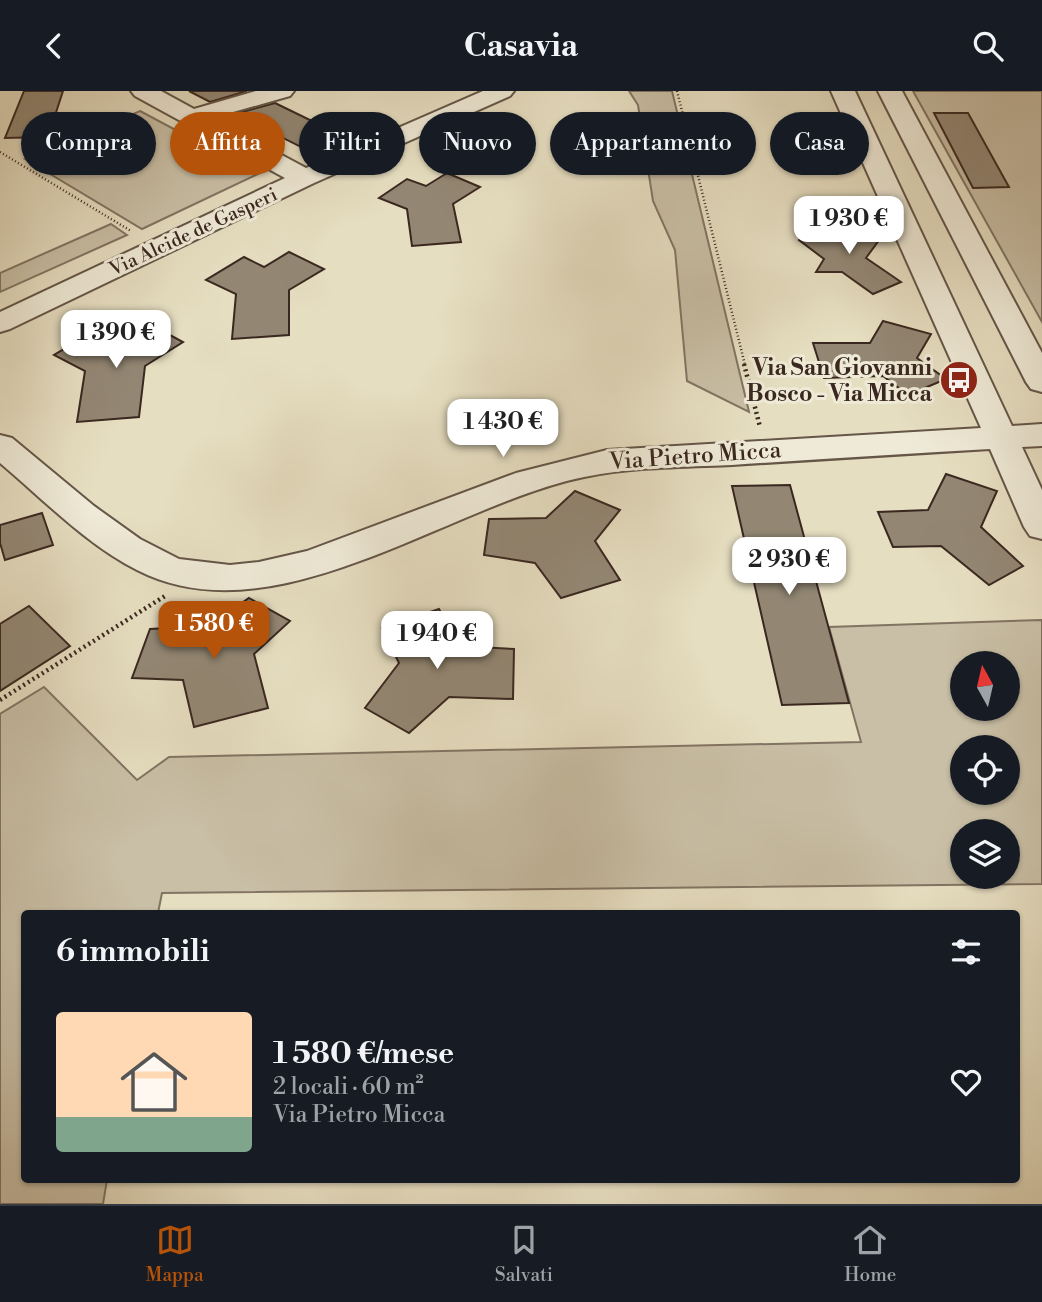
<!DOCTYPE html>
<html lang="it">
<meta charset="utf-8">
<style>
:root{--surface:#171b24;--page:#242831;--text:#f1f3f6;--muted:#9ea1a6;--line:#363941;--accent:#b45309}
body{margin:0;font-family:"Libre Bodoni",serif;background:var(--page);color:var(--text);height:100vh;display:flex;flex-direction:column;font-size:26px;white-space:nowrap}
*{box-sizing:border-box;margin:0}
p{font-size:23px;color:var(--muted)}
.icon{flex:none;width:38px;height:38px;fill:none;stroke:currentColor;stroke-width:2;stroke-linecap:round;stroke-linejoin:round}
.map{position:relative;flex:1;overflow:hidden}
.details{position:absolute;left:21px;top:819px;width:999px;height:273px;display:flex;flex-direction:column;background:var(--surface);border-radius:7px;box-shadow:0 2px 5px #0004}
.details>*{flex:none}
.top-card{position:absolute;left:21px;top:21px;width:1001px;height:63px;display:flex;gap:14px}
.needle{width:46px;rotate:352deg}
.controls{position:absolute;left:950px;top:560px;display:grid;gap:14px}
.controls a{display:grid;place-items:center;width:70px;height:70px;border-radius:50%;background:var(--surface);box-shadow:0 2px 5px #0004;font-size:35px}
.price{position:absolute;translate:-50% -60px;padding:0 16px;border-radius:14px;background:#fff;color:#222;font-size:23px;line-height:46px;filter:drop-shadow(0 2px 4px #0008)}
.price::after{content:'';position:absolute;left:50%;top:42px;width:21px;height:16px;margin-left:-10px;background:inherit;clip-path:polygon(0 0,100% 0,50% 100%)}
.price.selected{background:var(--accent);color:#fff}
ul{padding:0;list-style:none}
li{display:flex;align-items:center;gap:21px;height:175px;padding:0 35px}
li+li{border-top:2px solid var(--line)}
li span{display:grid;place-items:center;flex:none;width:196px;height:140px;border-radius:7px;color:#555}
li>.icon{margin-inline-start:auto}
span .icon{width:84px;height:84px;fill:#fffc;stroke-width:1}
li b{font-size:30px}
h2{display:flex;justify-content:space-between;align-items:center;height:84px;padding:0 35px;font-size:30px}
.tag{padding:0 24px;border-radius:32px;background:var(--surface);box-shadow:0 2px 5px #0004;font-size:24px;line-height:63px}
.tag.selected{background:var(--accent);color:#fff}
header{display:flex;justify-content:space-between;align-items:center;height:91px;padding:0 35px;background:var(--surface);font-size:32px;font-weight:700}
.tab-bar{display:flex;justify-content:space-around;align-items:center;height:98px;border-top:2px solid var(--line);background:var(--surface);font-size:19px;color:var(--muted)}
.tab-bar a{display:grid;justify-items:center;gap:4px}
.tab-bar .selected{color:var(--accent)}
.map>svg:first-child{display:block}
</style>
<header><svg class="icon" aria-label="back" viewBox="0 0 24 24"><path d="M15 5l-7 7 7 7"/></svg>Casavia<svg class="icon" aria-label="search" viewBox="0 0 24 24"><circle cx="10" cy="10" r="6"/><path d="M15 15l6 6"/></svg></header>
<div class="map">
<svg width="1042" height="1113" viewBox="0 0 1042 1113">
<rect width="100%" height="100%" fill="#e6dec1"/>
<filter id="stains"><feTurbulence type="fractalNoise" baseFrequency=".00286" numOctaves="4"/><feColorMatrix values="0 0 0 0 .2 0 0 0 0 .09 0 0 0 0 .02 0 0 0 .5 -.17"/></filter>
<radialGradient id="worn" r=".72"><stop offset=".6" stop-color="#630" stop-opacity="0"/><stop offset="1" stop-color="#630" stop-opacity=".3"/></radialGradient>
<!-- green -->
<g fill="#c9bfa6" stroke="#827463" stroke-width="2" fill-rule="evenodd">
<polygon points="629,0 672,0 749,321 687,290 675,159 653,110 638,14"/>
<polygon points="913,0 1042,0 1042,231"/>
<polygon points="140,20 258,83 142,138 25,68"/>
<polygon points="111,133 127,144 0,201 0,182"/>
<path d="M1042,529v264l-880,9 -4,20h-134v266l83,1 -4,24h-103v-490l44,-27 93,93 32,-23 692,-15 -32,-115zM962,572h46v46h-46zM962,656h46v46h-46zM1008,740v46h-46v-46z"/>
</g>
<!-- building -->
<g fill="#938774" stroke="#3a2820" stroke-width="2">
<polygon points="24,0 63,0 48,46 5,47"/>
<polygon points="189,0 247,0 210,11"/>
<polygon points="275,12 349,48 317,64 235,23"/>
<polygon points="934,22 968,22 1009,96 973,97"/>
<polygon points="447,82 480,96 453,113 461,151 412,155 407,118 379,107 407,88 426,95"/>
<polygon points="812,131 837,148 845,135 882,145 866,167 901,191 873,203 842,181 816,181 824,168 799,149"/>
<polygon points="289,161 324,178 289,199 289,244 232,248 236,203 206,189 244,166 264,176"/>
<polygon points="883,230 931,243 917,267 946,288 908,304 883,285 824,287 813,252 870,252"/>
<polygon points="146,231 183,251 145,275 139,326 77,331 85,280 54,264 98,238 118,248"/>
<polygon points="946,383 997,400 981,436 1023,475 989,494 941,455 893,456 878,421 928,419"/>
<polygon points="790,394 849,612 782,614 732,395"/>
<polygon points="575,400 620,419 595,450 620,489 561,507 535,472 484,464 489,428 546,427"/>
<polygon points="42,422 53,454 5,469 0,452 0,434"/>
<polygon points="249,507 290,530 254,563 268,617 194,636 183,589 132,587 150,538 208,535"/>
<polygon points="29,515 70,555 0,600 0,533"/>
<polygon points="439,518 459,555 514,558 513,608 449,606 409,642 365,617 399,572 382,537"/>
</g>
<g fill="none" stroke-linecap="round" stroke-linejoin="round">
<defs>
<g id="minor">
<polygon points="131,0 161,0 194,18 256,0 294,0 290,5 212,27 306,77 483,0 514,0 510,5 314,92 10,238 0,241 0,221 285,87 135,5"/>
<path d="M831,0h24l157,335 30,-2v22l-20,1 20,43v49l-12,-3 -6,-9 -34,-78c-86,5 -172,10 -258,16 -49,2 -100,2 -148,12 -136,28 -309,164 -447,93 -51,-26 -93,-70 -137,-107v-28l12,3 82,68 46,33 39,20 51,6 29,-3 48,-11 209,-78 91,-23 374,-22z"/>
<polygon points="878,0 902,0 1042,262 1042,301 1031,298 1026,291"/>
</g>
</defs>
<!-- minor casing -->
<use href="#minor" stroke="#655648" stroke-width="4"/>
<!-- path-far1 -->
<g stroke="#3a2820" stroke-width="2.5" stroke-dasharray="1 2.5" stroke-linecap="butt">
<polyline points="677,0 745,274"/>
<polyline points="0,61 131,140"/>
</g>
<!-- path -->
<g stroke="#3a2820" stroke-width="4.5" stroke-dasharray="2 3.5" stroke-linecap="butt">
<polyline points="744,273 760,336"/>
<polyline points="0,609 165,505"/>
</g>
<!-- minor -->
<use href="#minor" fill="#efead7" fill-rule="evenodd"/>
</g>
<!-- icons -->
<defs>
<symbol id="bus-disc" viewBox="-11 -11 22 22"><circle r="9.5" fill="#8f2418" stroke="#efead7"/><path d="M-5-6H5V4H4V6H2V4H-2V6H-4V4H-5ZM-3.5-4V0h7V-4ZM-3.5 1.2v1.5H-2V1.2ZM2 1.2v1.5H3.5V1.2Z" fill="#fff"/></symbol>
</defs>
<g fill-rule="evenodd">
<use href="#bus-disc" x="937" y="267" width="44" height="44"/>
</g>
<g text-anchor="middle" stroke-width="6" stroke-linejoin="round" paint-order="stroke">
<!-- far-street labels -->
<g font-size="19" fill="#3a2820" stroke="#efead7">
<text transform="translate(193 140) rotate(-25)" y="7">Via Alcide de Gasperi</text>
</g>
<!-- poi labels -->
<g font-size="23" font-weight="bold" fill="#3a2820" stroke="#efead7" text-anchor="end">
<text x="932" y="284">Via San Giovanni<tspan x="932" dy="26">Bosco - Via Micca</tspan></text>
</g>
<!-- street labels -->
<g font-size="23" fill="#3a2820" stroke="#efead7">
<text transform="translate(695 364) rotate(-4)" y="8">Via Pietro Micca</text>
</g>
</g>
<rect width="100%" height="100%" filter="url(#stains)"/>
<rect width="100%" height="100%" fill="url(#worn)"/>
</svg>
<div class="controls">
<a><svg class="needle" viewBox="-14 -14 28 28"><path d="M0-13l5 13h-10z" fill="#e53935"/><path d="M0 13l5-13h-10z" fill="#9ea1a6"/></svg></a>
<a><svg class="icon" aria-label="locate" viewBox="0 0 24 24"><circle cx="12" cy="12" r="6"/><path d="M12 2v4M12 18v4M2 12h4M18 12h4"/></svg></a>
<a><svg class="icon" aria-label="layers" viewBox="0 0 24 24"><path d="M12 4l9 5-9 5-9-5zM3 14l9 5 9-5"/></svg></a>
</div>
<b class="price" style="left:849px;top:165px">1 930 €</b>
<b class="price" style="left:116px;top:279px">1 390 €</b>
<b class="price" style="left:503px;top:368px">1 430 €</b>
<b class="price" style="left:789px;top:506px">2 930 €</b>
<b class="price selected" style="left:214px;top:570px">1 580 €</b>
<b class="price" style="left:437px;top:580px">1 940 €</b>
<div class="top-card">
<a class="tag">Compra</a>
<a class="tag selected">Affitta</a>
<a class="tag">Filtri</a>
<a class="tag">Nuovo</a>
<a class="tag">Appartamento</a>
<a class="tag">Casa</a>
</div>
<section class="details">
<h2>6 immobili<svg class="icon" aria-label="filters" viewBox="0 0 24 24"><path d="M4 7h16M4 17h16"/><circle cx="9" cy="7" r="2"/><circle cx="15" cy="17" r="2"/></svg></h2>
<ul>
<li><span style="background:linear-gradient(#ffd9b3 75%,#7fa58c 0)"><svg class="icon" aria-label="home" viewBox="0 0 24 24"><path d="M3 11l9-7 9 7M6 9v11h12V9"/></svg></span><div><b>1 580 €/mese</b><p>2 locali · 60 m²</p><p>Via Pietro Micca</p></div><svg class="icon" aria-label="heart" viewBox="0 0 24 24"><path d="M12 20l-8-8c-3-5 5-10 8-4 3-6 11-1 8 4z"/></svg></li>
</ul>
</section>
</div>
<nav class="tab-bar">
<a class="selected"><svg class="icon" aria-label="map" viewBox="0 0 24 24"><path d="M3 6l6-2 6 2 6-2v14l-6 2-6-2-6 2zM9 4v14M15 6v14"/></svg>Mappa</a>
<a><svg class="icon" aria-label="saved" viewBox="0 0 24 24"><path d="M7 4h10v16l-5-4-5 4z"/></svg>Salvati</a>
<a><svg class="icon" aria-label="home" viewBox="0 0 24 24"><path d="M3 11l9-7 9 7M6 9v11h12V9"/></svg>Home</a>
</nav>
